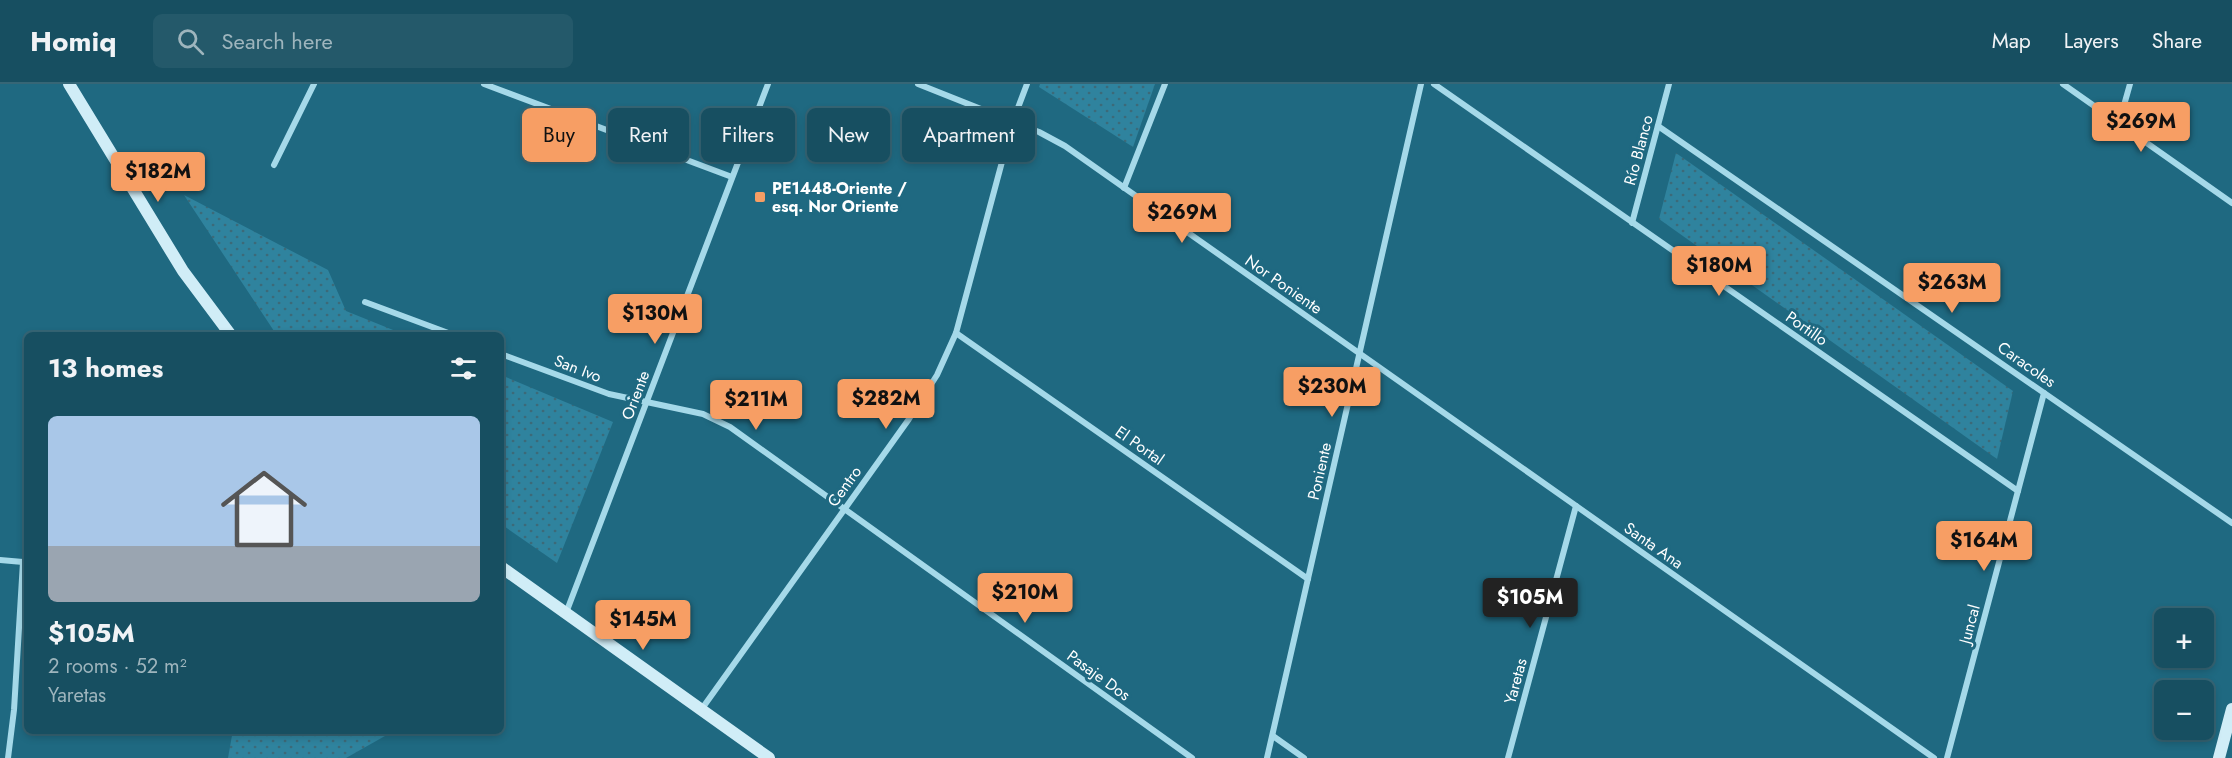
<!DOCTYPE html>
<meta charset="utf-8">
<style>
:root{--surface:#174f61;--page:#24596a;--text:#f1f3f6;--muted:#9eb5bd;--line:#366676;--accent:#f79e64}
body{margin:0;font-family:Jost,sans-serif;background:var(--page);color:var(--text);height:100vh;display:flex;flex-direction:column;font-size:22px;white-space:nowrap}
*{box-sizing:border-box;margin:0}
p{font-size:20px;color:var(--muted)}
.icon{flex:none;width:33px;height:33px;fill:none;stroke:currentColor;stroke-width:2;stroke-linecap:round;stroke-linejoin:round}
.map{position:relative;flex:1;overflow:hidden}
.details{position:absolute;left:24px;top:248px;width:480px;height:402px;display:flex;flex-direction:column;background:var(--surface);border-radius:9px;box-shadow:0 3px 9px #0003,0 0 0 2px var(--line)}
.details>*{flex:none}
.hud{position:absolute;left:522px;top:24px;width:570px;height:54px;display:flex;gap:12px}
.tools{position:absolute;left:2154px;top:524px;display:grid;gap:12px}
.tools a{display:grid;place-items:center;width:60px;height:60px;border-radius:9px;background:var(--surface);box-shadow:0 3px 9px #0003,0 0 0 2px var(--line);font-size:30px}
.price{position:absolute;translate:-50% -51px;padding:0 14px;border-radius:6px;background:var(--accent);color:#111;font-size:20px;line-height:39px;filter:drop-shadow(0 2px 3px #0008)}
.price::after{content:'';position:absolute;left:50%;top:36px;width:18px;height:14px;margin-left:-9px;background:inherit;clip-path:polygon(0 0,100% 0,50% 100%)}
.price.current{background:#222;color:#fff}
ul{padding:0;list-style:none}
li{display:grid;align-content:center;gap:12px;height:318px;padding:0 24px}
li span{display:grid;place-items:center;height:186px;border-radius:9px;color:#555}
li>.icon{margin-inline-start:auto}
span .icon{width:108px;height:108px;fill:#fffc;stroke-width:1}
li b{font-size:26px}
h2{display:flex;justify-content:space-between;align-items:center;height:72px;padding:0 24px;font-size:26px}
.tag{padding:0 21px;border-radius:9px;background:var(--surface);box-shadow:0 3px 9px #0003,0 0 0 2px var(--line);font-size:21px;line-height:54px}
.tag.current{background:var(--accent);color:#111}
header{display:flex;align-items:center;gap:36px;box-sizing:border-box;height:84px;padding:0 30px;background:var(--surface);border-bottom:2px solid var(--line)}
header strong{font-size:28px}
nav{display:flex;gap:33px;margin-inline-start:auto;font-size:21px}
.search{width:420px;height:54px;background:var(--page);display:flex;align-items:center;gap:15px;box-sizing:border-box;padding:0 21px;border-radius:9px;color:var(--muted);font-size:22px}
.map>svg:first-child{display:block}
</style>
<header>
<strong>Homiq</strong>
<div class="search"><svg class="icon" aria-label="search" viewBox="0 0 24 24"><circle cx="10" cy="10" r="6"/><path d="M15 15l6 6"/></svg>Search here</div>
<nav><a>Map</a><a>Layers</a><a>Share</a></nav>
</header>
<div class="map">
<svg width="2232" height="674" viewBox="0 0 2232 674">
<defs>
<pattern id="grass-dots" width="8" height="8" patternUnits="userSpaceOnUse" patternTransform="scale(1.5)"><rect width="8" height="8" fill="#2f839e"/><path d="M2 2h.1M6 6h.1" fill="none" stroke="#3c6a79" stroke-width="1.8" stroke-linecap="round"/></pattern>
</defs>
<rect width="100%" height="100%" fill="#1f6981"/>
<!-- grass -->
<g fill="url(#grass-dots)">
<polygon points="1040,0 1155,0 1133,63 1039,3"/>
<polygon points="1676,69 2013,307 1997,375 1659,135"/>
<polygon points="184,111 328,186 346,227 403,250 276,250"/>
<polygon points="501,291 613,338 557,479 501,440"/>
<polygon points="233,646 392,646 392,648 346,674 228,674"/>
</g>
<g fill="none" stroke-linecap="round" stroke-linejoin="round">
<!-- street -->
<g stroke="#a5d9e9" stroke-width="6">
<polyline points="484,0 732,93"/>
<polyline points="918,0 1039,48 1065,62 1934,674"/>
<polyline points="1434,0 2018,407"/>
<polyline points="2063,0 2232,119"/>
<polyline points="2119,39 2130,0"/>
<polyline points="1658,42 2232,439"/>
<polyline points="274,81 314,0"/>
<polyline points="1124,104 1165,0"/>
<polyline points="1632,139 1669,0"/>
<polyline points="365,218 451,250"/>
<polyline points="956,249 1308,495"/>
<polyline points="501,270 609,310 703,330 730,343 1192,674"/>
<polyline points="0,476 23,478 14,626 8,674"/>
<polyline points="566,529 768,0"/>
<polyline points="701,626 909,335 937,291 956,249 1013,37 1027,0"/>
<polyline points="1273,652 1304,674"/>
<polyline points="1267,674 1421,0"/>
<polyline points="1508,674 1576,422"/>
<polyline points="1947,674 2044,309"/>
</g>
<!-- secondary -->
<g stroke="#d0edf7" stroke-width="12">
<polyline points="69,0 183,187 230,250"/>
<polyline points="501,483 769,674"/>
<polyline points="2219,674 2232,625"/>
</g>
</g>
<!-- markers -->
<rect fill="#f79e64" stroke="#1f6981" stroke-width="2" x="754" y="107" width="12" height="12" rx="3"/>
<g text-anchor="middle" stroke-width="6" stroke-linejoin="round" paint-order="stroke">
<!-- street labels -->
<g font-size="16" fill="#fff" stroke="#1f6981">
<text transform="translate(1638 66) rotate(-75)" y="6">Río Blanco</text>
<text transform="translate(1284 200) rotate(35)" y="6">Nor Poniente</text>
<text transform="translate(1807 244) rotate(35)" y="6">Portillo</text>
<text transform="translate(2027 280) rotate(35)" y="6">Caracoles</text>
<text transform="translate(578 284) rotate(21)" y="6">San Ivo</text>
<text transform="translate(635 311) rotate(-69)" y="6">Oriente</text>
<text transform="translate(1140 361) rotate(35)" y="6">El Portal</text>
<text transform="translate(1319 387) rotate(-77)" y="6">Poniente</text>
<text transform="translate(844 402) rotate(-54)" y="6">Centro</text>
<text transform="translate(1654 461) rotate(35)" y="6">Santa Ana</text>
<text transform="translate(1969 540) rotate(-75)" y="6">Juncal</text>
<text transform="translate(1099 591) rotate(36)" y="6">Pasaje Dos</text>
<text transform="translate(1515 597) rotate(-75)" y="6">Yaretas</text>
</g>
<!-- poi labels -->
<g font-size="16" font-weight="bold" fill="#fff" stroke="#1f6981" text-anchor="start">
<text x="772" y="110">PE1448-Oriente /<tspan x="772" dy="18">esq. Nor Oriente</tspan></text>
</g>
</g>
</svg>
<div class="tools">
<a>+</a>
<a>−</a>
</div>
<b class="price" style="left:2141px;top:69px">$269M</b>
<b class="price" style="left:158px;top:119px">$182M</b>
<b class="price" style="left:1182px;top:160px">$269M</b>
<b class="price" style="left:1719px;top:213px">$180M</b>
<b class="price" style="left:1952px;top:230px">$263M</b>
<b class="price" style="left:655px;top:261px">$130M</b>
<b class="price" style="left:1332px;top:334px">$230M</b>
<b class="price" style="left:886px;top:346px">$282M</b>
<b class="price" style="left:756px;top:347px">$211M</b>
<b class="price" style="left:1984px;top:488px">$164M</b>
<b class="price" style="left:1025px;top:540px">$210M</b>
<b class="price current" style="left:1530px;top:545px">$105M</b>
<b class="price" style="left:643px;top:567px">$145M</b>
<div class="hud">
<a class="tag current">Buy</a>
<a class="tag">Rent</a>
<a class="tag">Filters</a>
<a class="tag">New</a>
<a class="tag">Apartment</a>
</div>
<section class="details">
<h2>13 homes<svg class="icon" aria-label="filters" viewBox="0 0 24 24"><path d="M4 7h16M4 17h16"/><circle cx="9" cy="7" r="2"/><circle cx="15" cy="17" r="2"/></svg></h2>
<ul>
<li><span style="background:linear-gradient(#a9c7e8 70%,#9aa5b1 0)"><svg class="icon" aria-label="home" viewBox="0 0 24 24"><path d="M3 11l9-7 9 7M6 9v11h12V9"/></svg></span><div><b>$105M</b><p>2 rooms · 52 m²</p><p>Yaretas</p></div></li>
</ul>
</section>
</div>
